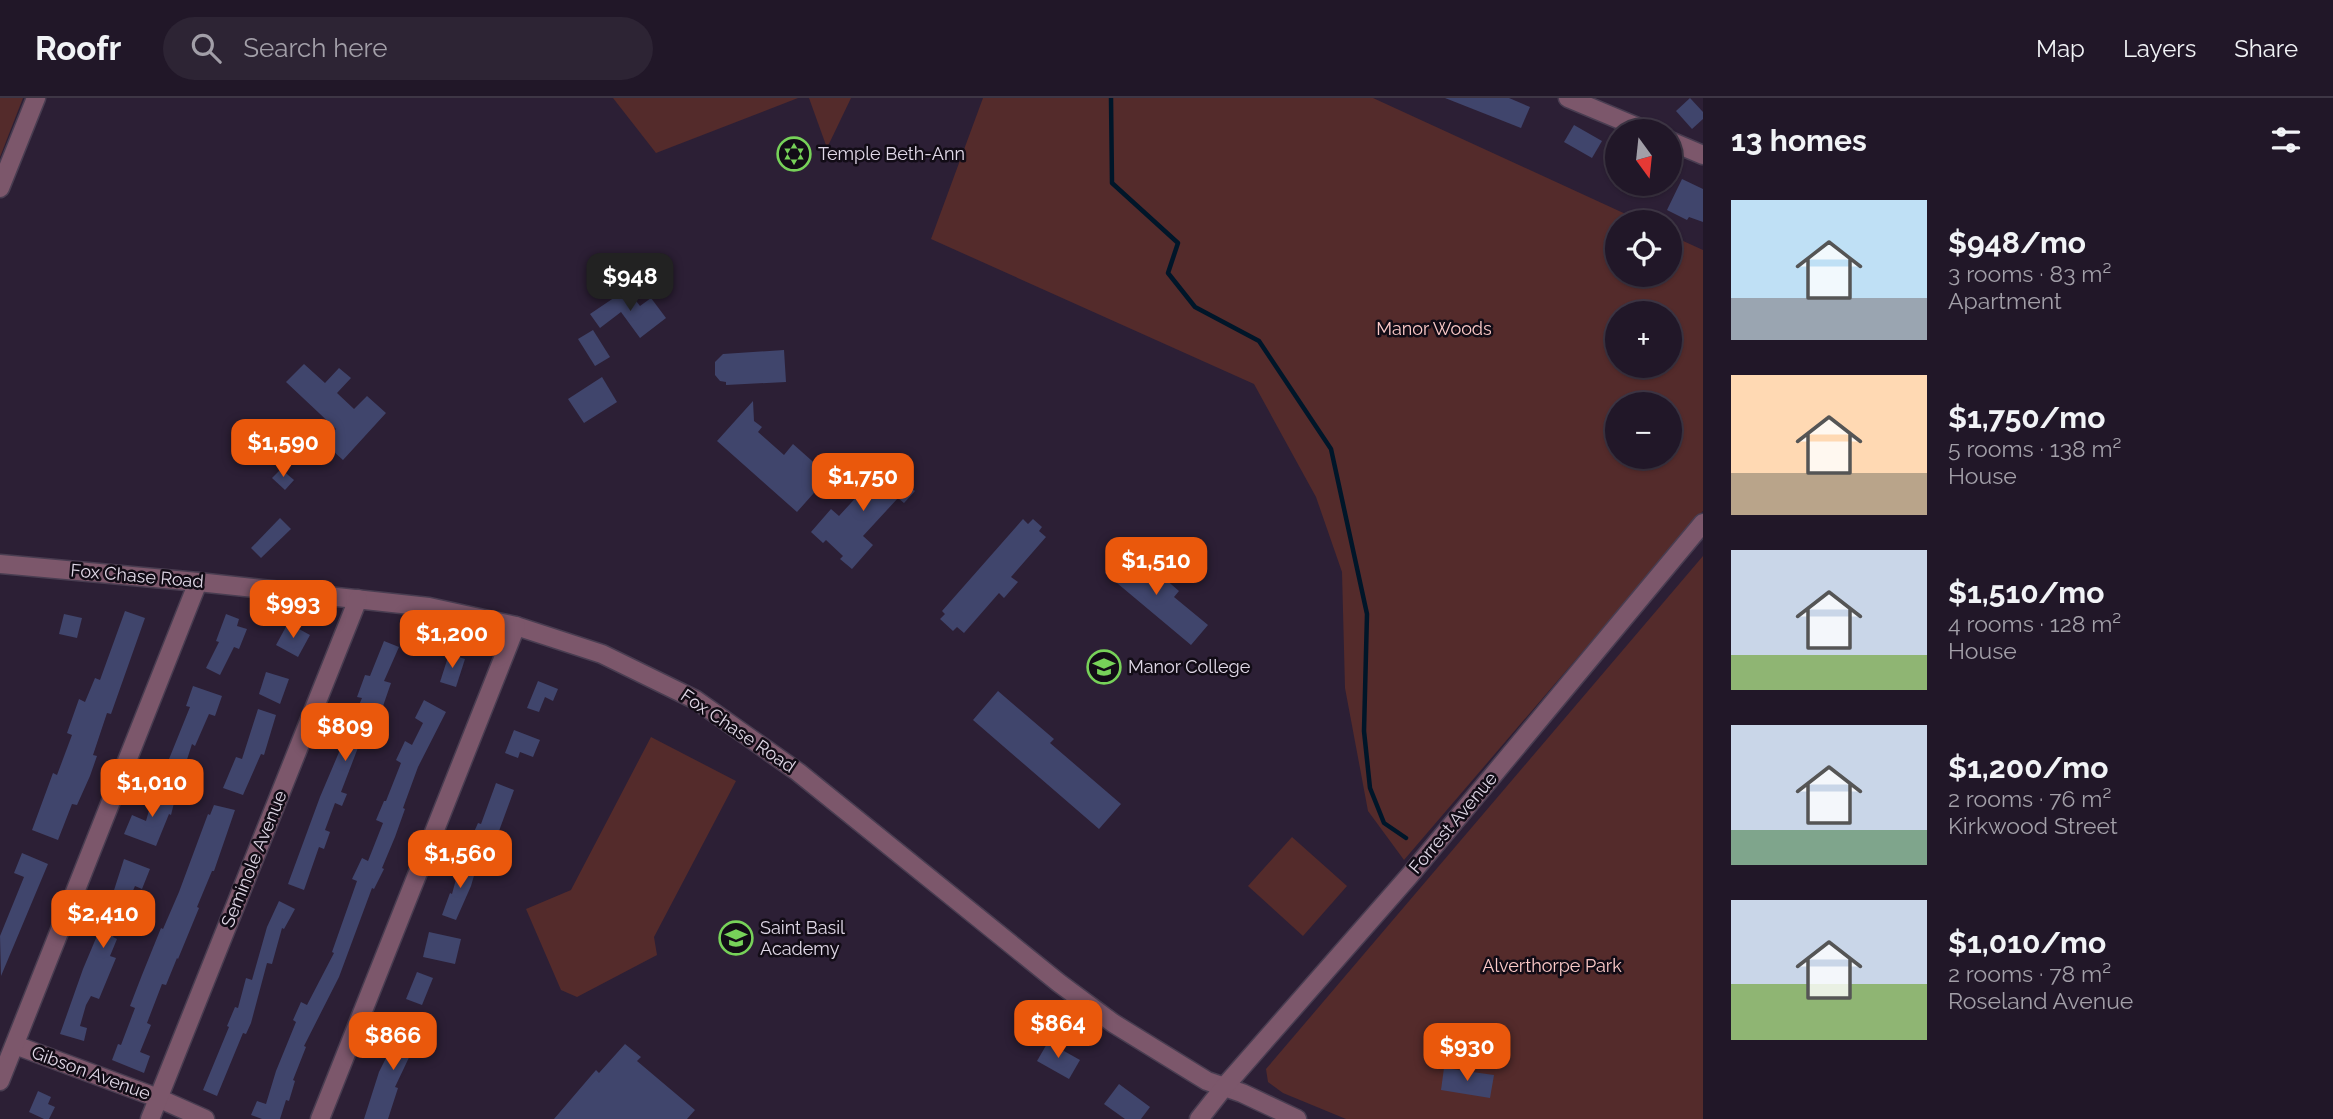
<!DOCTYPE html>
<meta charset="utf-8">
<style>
:root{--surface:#211728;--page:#2d2434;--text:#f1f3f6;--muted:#a29fa8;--line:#3e3645;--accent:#ea580c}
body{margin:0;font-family:Raleway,sans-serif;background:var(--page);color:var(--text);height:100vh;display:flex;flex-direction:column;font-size:26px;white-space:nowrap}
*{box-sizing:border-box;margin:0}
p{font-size:23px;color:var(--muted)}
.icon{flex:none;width:38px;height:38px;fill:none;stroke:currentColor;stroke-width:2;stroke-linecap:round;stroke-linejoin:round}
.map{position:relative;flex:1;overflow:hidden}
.details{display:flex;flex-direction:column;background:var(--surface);width:630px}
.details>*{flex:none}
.needle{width:46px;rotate:165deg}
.fabs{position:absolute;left:1605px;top:21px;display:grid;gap:14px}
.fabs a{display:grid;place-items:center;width:77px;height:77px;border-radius:50%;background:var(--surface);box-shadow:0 2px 5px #0004,0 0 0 2px var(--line);font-size:35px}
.price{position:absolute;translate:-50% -60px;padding:0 16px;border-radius:14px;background:var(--accent);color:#fff;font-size:23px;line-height:46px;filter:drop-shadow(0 2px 4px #0008)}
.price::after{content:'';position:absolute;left:50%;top:42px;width:21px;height:16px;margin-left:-10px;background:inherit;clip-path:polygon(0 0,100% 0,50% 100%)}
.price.selected{background:#222;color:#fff}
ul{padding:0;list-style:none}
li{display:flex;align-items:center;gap:21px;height:175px;padding:0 28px}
li span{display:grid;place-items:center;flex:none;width:196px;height:140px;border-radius:0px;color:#555}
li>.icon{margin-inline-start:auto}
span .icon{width:84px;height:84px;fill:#fffc;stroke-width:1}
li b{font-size:30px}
h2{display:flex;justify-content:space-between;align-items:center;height:84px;padding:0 28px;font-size:30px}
header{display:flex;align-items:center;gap:42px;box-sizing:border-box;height:98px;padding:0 35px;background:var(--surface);border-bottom:2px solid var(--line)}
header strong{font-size:33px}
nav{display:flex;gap:38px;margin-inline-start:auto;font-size:24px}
.search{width:490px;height:63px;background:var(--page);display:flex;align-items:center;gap:18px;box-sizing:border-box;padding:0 24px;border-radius:38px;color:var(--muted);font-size:26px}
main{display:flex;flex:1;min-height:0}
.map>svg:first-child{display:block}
</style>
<header>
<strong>Roofr</strong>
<div class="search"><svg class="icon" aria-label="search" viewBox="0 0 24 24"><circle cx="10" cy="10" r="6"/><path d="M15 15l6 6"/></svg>Search here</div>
<nav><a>Map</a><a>Layers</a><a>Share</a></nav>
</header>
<main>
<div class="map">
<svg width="1703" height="1021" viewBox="0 0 1703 1021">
<rect width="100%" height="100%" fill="#2c1f35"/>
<!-- green -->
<g fill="#542b2b" fill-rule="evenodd">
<polygon points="0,0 23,0 0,59"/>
<polygon points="613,0 798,0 656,55"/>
<polygon points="809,0 851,0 827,50"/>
<path d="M983,0h390l270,124h-26v53h53v-40l33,15v261l-299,349 -36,-49 -23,-123 -3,-116 -26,-75 -62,-113 -323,-145zM1617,215h53v53h-53zM1617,306h53v53h-53z"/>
<polygon points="1703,458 1703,1021 1346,1021 1283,995 1268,984 1266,971"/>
<polygon points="651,639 736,683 654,839 657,857 577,899 561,892 526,811 571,792"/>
<polygon points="1292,739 1347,788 1303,838 1248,788"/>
</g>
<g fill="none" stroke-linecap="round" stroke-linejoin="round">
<!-- stream -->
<polyline stroke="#001629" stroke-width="4.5" points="1111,0 1112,85 1178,145 1168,175 1195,209 1259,243 1331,351 1367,516 1364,633 1370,690 1384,725 1406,740"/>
</g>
<!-- building -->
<g fill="#40456c">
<polygon points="1445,0 1509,0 1530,9 1521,30"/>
<polygon points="1690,0 1703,14 1703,21 1692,31 1676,13"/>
<polygon points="1574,27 1602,43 1592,60 1564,44"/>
<polygon points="1682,81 1703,91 1703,124 1689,119 1687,122 1667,112"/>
<polygon points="627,191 640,208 651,200 666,220 640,240 621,214 600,230 590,216"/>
<polygon points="593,232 610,259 595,268 578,241"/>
<polygon points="784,252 786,284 726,287 726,284 720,283 715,277 715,264 723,256"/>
<polygon points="304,266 325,285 339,270 351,280 337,295 354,311 367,298 386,315 343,362 323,344 336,331 286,284"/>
<polygon points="602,279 617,304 584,325 568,301"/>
<polygon points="753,303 754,323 762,329 758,334 784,357 793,346 829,378 797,414 717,343"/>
<polygon points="878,360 891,372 896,366 906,375 901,381 915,393 904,405 898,400 863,438 873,447 852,471 840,461 843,458 826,442 823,445 811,434 831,411 839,418 872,382 864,375"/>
<polygon points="281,371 294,382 285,392 272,380"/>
<polygon points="280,420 291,431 261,460 251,450"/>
<polygon points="1023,421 1028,426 1033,421 1042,429 1039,433 1046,439 1011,479 1018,484 1004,500 999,495 964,535 957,529 953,533 940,521 945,516 942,513"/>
<polygon points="1123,453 1146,473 1150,468 1179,493 1174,499 1208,527 1191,547 1105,475"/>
<polygon points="125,513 145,520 111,616 107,615 93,657 97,658 90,678 77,707 72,706 58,742 32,732 53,675 57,677 72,637 67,635 79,601 85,604 95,580 100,582"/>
<polygon points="64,516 82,520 77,540 59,536"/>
<polygon points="226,516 239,521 237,528 247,531 239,551 234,549 220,577 206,570 219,544 216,543"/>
<polygon points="288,525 310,537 298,559 276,547"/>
<polygon points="384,543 399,549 384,583 391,585 383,608 370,636 364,634 341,694 347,696 342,708 335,705 325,732 330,734 324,751 319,749 304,792 288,786 320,699 362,600 357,599 365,577 370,578"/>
<polygon points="449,556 465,561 456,589 440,584"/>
<polygon points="266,574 289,581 280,606 259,596"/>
<polygon points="538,583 558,591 553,603 545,599 539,614 527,610"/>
<polygon points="193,588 222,598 215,618 209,616 195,648 192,646 182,677 165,671 190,609 186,608"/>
<polygon points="998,593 1054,641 1050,645 1121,706 1099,731 973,622"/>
<polygon points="424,602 446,614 418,669 403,710 405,711 395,739 382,770 384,771 374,791 372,790 339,879 304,948 306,949 293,982 295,983 289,1003 286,1002 280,1021 262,1021 251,1017 257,1003 266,1006 276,973 296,924 293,922 301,904 307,907 334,855 332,854 357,783 352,781 362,760 368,763 383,725 376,722 384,703 386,703 401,665 396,662 405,643 412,647 423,625 415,620"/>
<polygon points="258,611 276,617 264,657 261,656 243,697 223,690 236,659 242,661"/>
<polygon points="514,632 540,642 533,659 520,654 518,660 505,655"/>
<polygon points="496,685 514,692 499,733 502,734 497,748 486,743 484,749 470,743 478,725 481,726"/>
<polygon points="155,691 176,697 171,717 169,716 156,748 124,736 132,717 146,723"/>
<polygon points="214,707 235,712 214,773 212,773 197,809 199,810 178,861 177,860 166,887 162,886 147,925 151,927 140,954 150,958 144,975 112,962 118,946 121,947 135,910 130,908 142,877 161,830 163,831 179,794 208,716 210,717"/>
<polygon points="22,755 48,766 1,878 0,838 24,779 14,775"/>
<polygon points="124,761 150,771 142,791 135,788 113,839 117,841 110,858 116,860 99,901 91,898 86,907 80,928 87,930 84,943 60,936 83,871 107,814"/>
<polygon points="461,763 477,767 471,788 456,822 442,817 450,795 452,796"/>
<polygon points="279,803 295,811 284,831 282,830 272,866 267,865 251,925 246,936 243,935 217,998 203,992 229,929 227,928 235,909 238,910 246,880 252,882 267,829"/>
<polygon points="429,834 461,841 455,866 423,859"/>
<polygon points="417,874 433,880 422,907 406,901"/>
<polygon points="402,922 419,925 417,933 424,935 420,952 413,951 395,989 398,990 388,1021 364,1021 379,974 389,954 395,957"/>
<polygon points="1048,944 1080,962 1069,981 1037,963"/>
<polygon points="625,946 641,959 637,963 695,1012 687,1021 554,1021 596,972 599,975"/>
<polygon points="1444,970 1494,977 1490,1000 1441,992"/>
<polygon points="1119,986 1150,1009 1141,1021 1125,1021 1104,1006"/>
<polygon points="38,993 51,999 48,1006 55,1009 49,1021 44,1021 29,1014"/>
</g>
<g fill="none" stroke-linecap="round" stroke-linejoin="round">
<defs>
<g id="minor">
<polyline points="1568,0 1647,33"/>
<polyline points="1670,43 1703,57"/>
<polyline points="0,90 36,0"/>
<polyline points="0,466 198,484 429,509 516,528 602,556 696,602 798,674 1059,885 1113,925 1207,983 1242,995 1297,1021"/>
<polyline points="15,947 158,1000 205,1021"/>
<polyline points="0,983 198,484"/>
<polyline points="150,1021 358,501"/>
<polyline points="320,1021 516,528"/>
<polyline points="1199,1021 1225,988 1410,777 1703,425"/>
</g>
</defs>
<!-- minor casing -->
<use href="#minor" stroke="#493d51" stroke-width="21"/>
<!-- minor -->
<use href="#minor" stroke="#7c576b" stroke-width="18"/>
</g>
<!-- icons -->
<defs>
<symbol id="synagogue-ring" viewBox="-11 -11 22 22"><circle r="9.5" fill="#120c16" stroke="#77d259" stroke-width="1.5"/><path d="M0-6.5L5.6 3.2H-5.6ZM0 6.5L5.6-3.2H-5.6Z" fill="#77d259"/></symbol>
<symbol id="school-ring" viewBox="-11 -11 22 22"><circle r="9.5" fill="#120c16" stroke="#77d259" stroke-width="1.5"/><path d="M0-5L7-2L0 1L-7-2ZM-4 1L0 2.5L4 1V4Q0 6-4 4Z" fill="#77d259"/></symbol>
</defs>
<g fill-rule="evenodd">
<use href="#synagogue-ring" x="775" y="37" width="38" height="38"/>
<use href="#school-ring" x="1085" y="550" width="38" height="38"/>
<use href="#school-ring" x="717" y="821" width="38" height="38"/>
</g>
<g text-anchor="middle" stroke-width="5" stroke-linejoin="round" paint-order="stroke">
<!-- poi labels -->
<g font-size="18" fill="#e0d8e7" stroke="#120c16" text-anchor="start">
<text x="818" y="62">Temple Beth-Ann</text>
<text x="1128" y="575">Manor College</text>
<text x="760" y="836">Saint Basil<tspan x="760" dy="21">Academy</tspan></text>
</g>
<!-- park labels -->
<g font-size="18" fill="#fccac8" stroke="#120c16">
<text x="1434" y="237">Manor Woods</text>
<text x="1552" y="874">Alverthorpe Park</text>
</g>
<!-- street labels -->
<g font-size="18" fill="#e0d8e7" stroke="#120c16">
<text transform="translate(137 478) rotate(5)" y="6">Fox Chase Road</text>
<text transform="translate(738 633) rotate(34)" y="6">Fox Chase Road</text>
<text transform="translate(1453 725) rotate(-50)" y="6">Forrest Avenue</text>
<text transform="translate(254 761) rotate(-68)" y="6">Seminole Avenue</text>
<text transform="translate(91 975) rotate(20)" y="6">Gibson Avenue</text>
</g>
</g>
</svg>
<div class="fabs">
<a><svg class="needle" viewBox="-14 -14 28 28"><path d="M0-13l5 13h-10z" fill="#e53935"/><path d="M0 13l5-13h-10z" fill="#a29fa8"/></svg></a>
<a><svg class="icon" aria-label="locate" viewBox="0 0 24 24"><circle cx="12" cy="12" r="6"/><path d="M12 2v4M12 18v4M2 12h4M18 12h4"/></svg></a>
<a>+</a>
<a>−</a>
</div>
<b class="price selected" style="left:630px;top:215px">$948</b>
<b class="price" style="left:283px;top:381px">$1,590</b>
<b class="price" style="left:863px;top:415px">$1,750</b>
<b class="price" style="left:1156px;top:499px">$1,510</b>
<b class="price" style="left:293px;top:542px">$993</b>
<b class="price" style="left:452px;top:572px">$1,200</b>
<b class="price" style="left:345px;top:665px">$809</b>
<b class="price" style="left:152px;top:721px">$1,010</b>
<b class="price" style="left:460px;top:792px">$1,560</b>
<b class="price" style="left:103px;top:852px">$2,410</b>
<b class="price" style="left:1058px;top:962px">$864</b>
<b class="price" style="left:393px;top:974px">$866</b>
<b class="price" style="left:1467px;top:985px">$930</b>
</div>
<section class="details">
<h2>13 homes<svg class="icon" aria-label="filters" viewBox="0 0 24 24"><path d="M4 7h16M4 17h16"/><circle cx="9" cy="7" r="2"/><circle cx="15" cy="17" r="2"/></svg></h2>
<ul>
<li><span style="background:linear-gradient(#bfe0f5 70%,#9aa5b1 0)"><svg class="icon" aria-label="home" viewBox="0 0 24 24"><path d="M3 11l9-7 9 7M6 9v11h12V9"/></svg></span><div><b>$948/mo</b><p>3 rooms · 83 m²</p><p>Apartment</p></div></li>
<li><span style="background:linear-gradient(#ffd9b3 70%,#b9a48a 0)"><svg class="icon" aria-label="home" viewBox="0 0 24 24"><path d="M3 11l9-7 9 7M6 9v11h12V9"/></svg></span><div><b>$1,750/mo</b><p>5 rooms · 138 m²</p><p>House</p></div></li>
<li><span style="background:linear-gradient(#c9d6e8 75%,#8fb573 0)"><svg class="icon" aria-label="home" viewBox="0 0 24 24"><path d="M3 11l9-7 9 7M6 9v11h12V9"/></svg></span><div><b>$1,510/mo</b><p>4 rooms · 128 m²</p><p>House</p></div></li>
<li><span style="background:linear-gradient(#c9d6e8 75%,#7fa58c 0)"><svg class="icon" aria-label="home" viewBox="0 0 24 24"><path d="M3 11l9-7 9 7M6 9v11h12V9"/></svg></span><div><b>$1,200/mo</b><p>2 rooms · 76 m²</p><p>Kirkwood Street</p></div></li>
<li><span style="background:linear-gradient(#c9d6e8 60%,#8fb573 0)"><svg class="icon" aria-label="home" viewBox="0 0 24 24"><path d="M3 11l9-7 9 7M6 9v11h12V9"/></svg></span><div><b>$1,010/mo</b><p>2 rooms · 78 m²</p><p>Roseland Avenue</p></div></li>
</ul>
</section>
</main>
